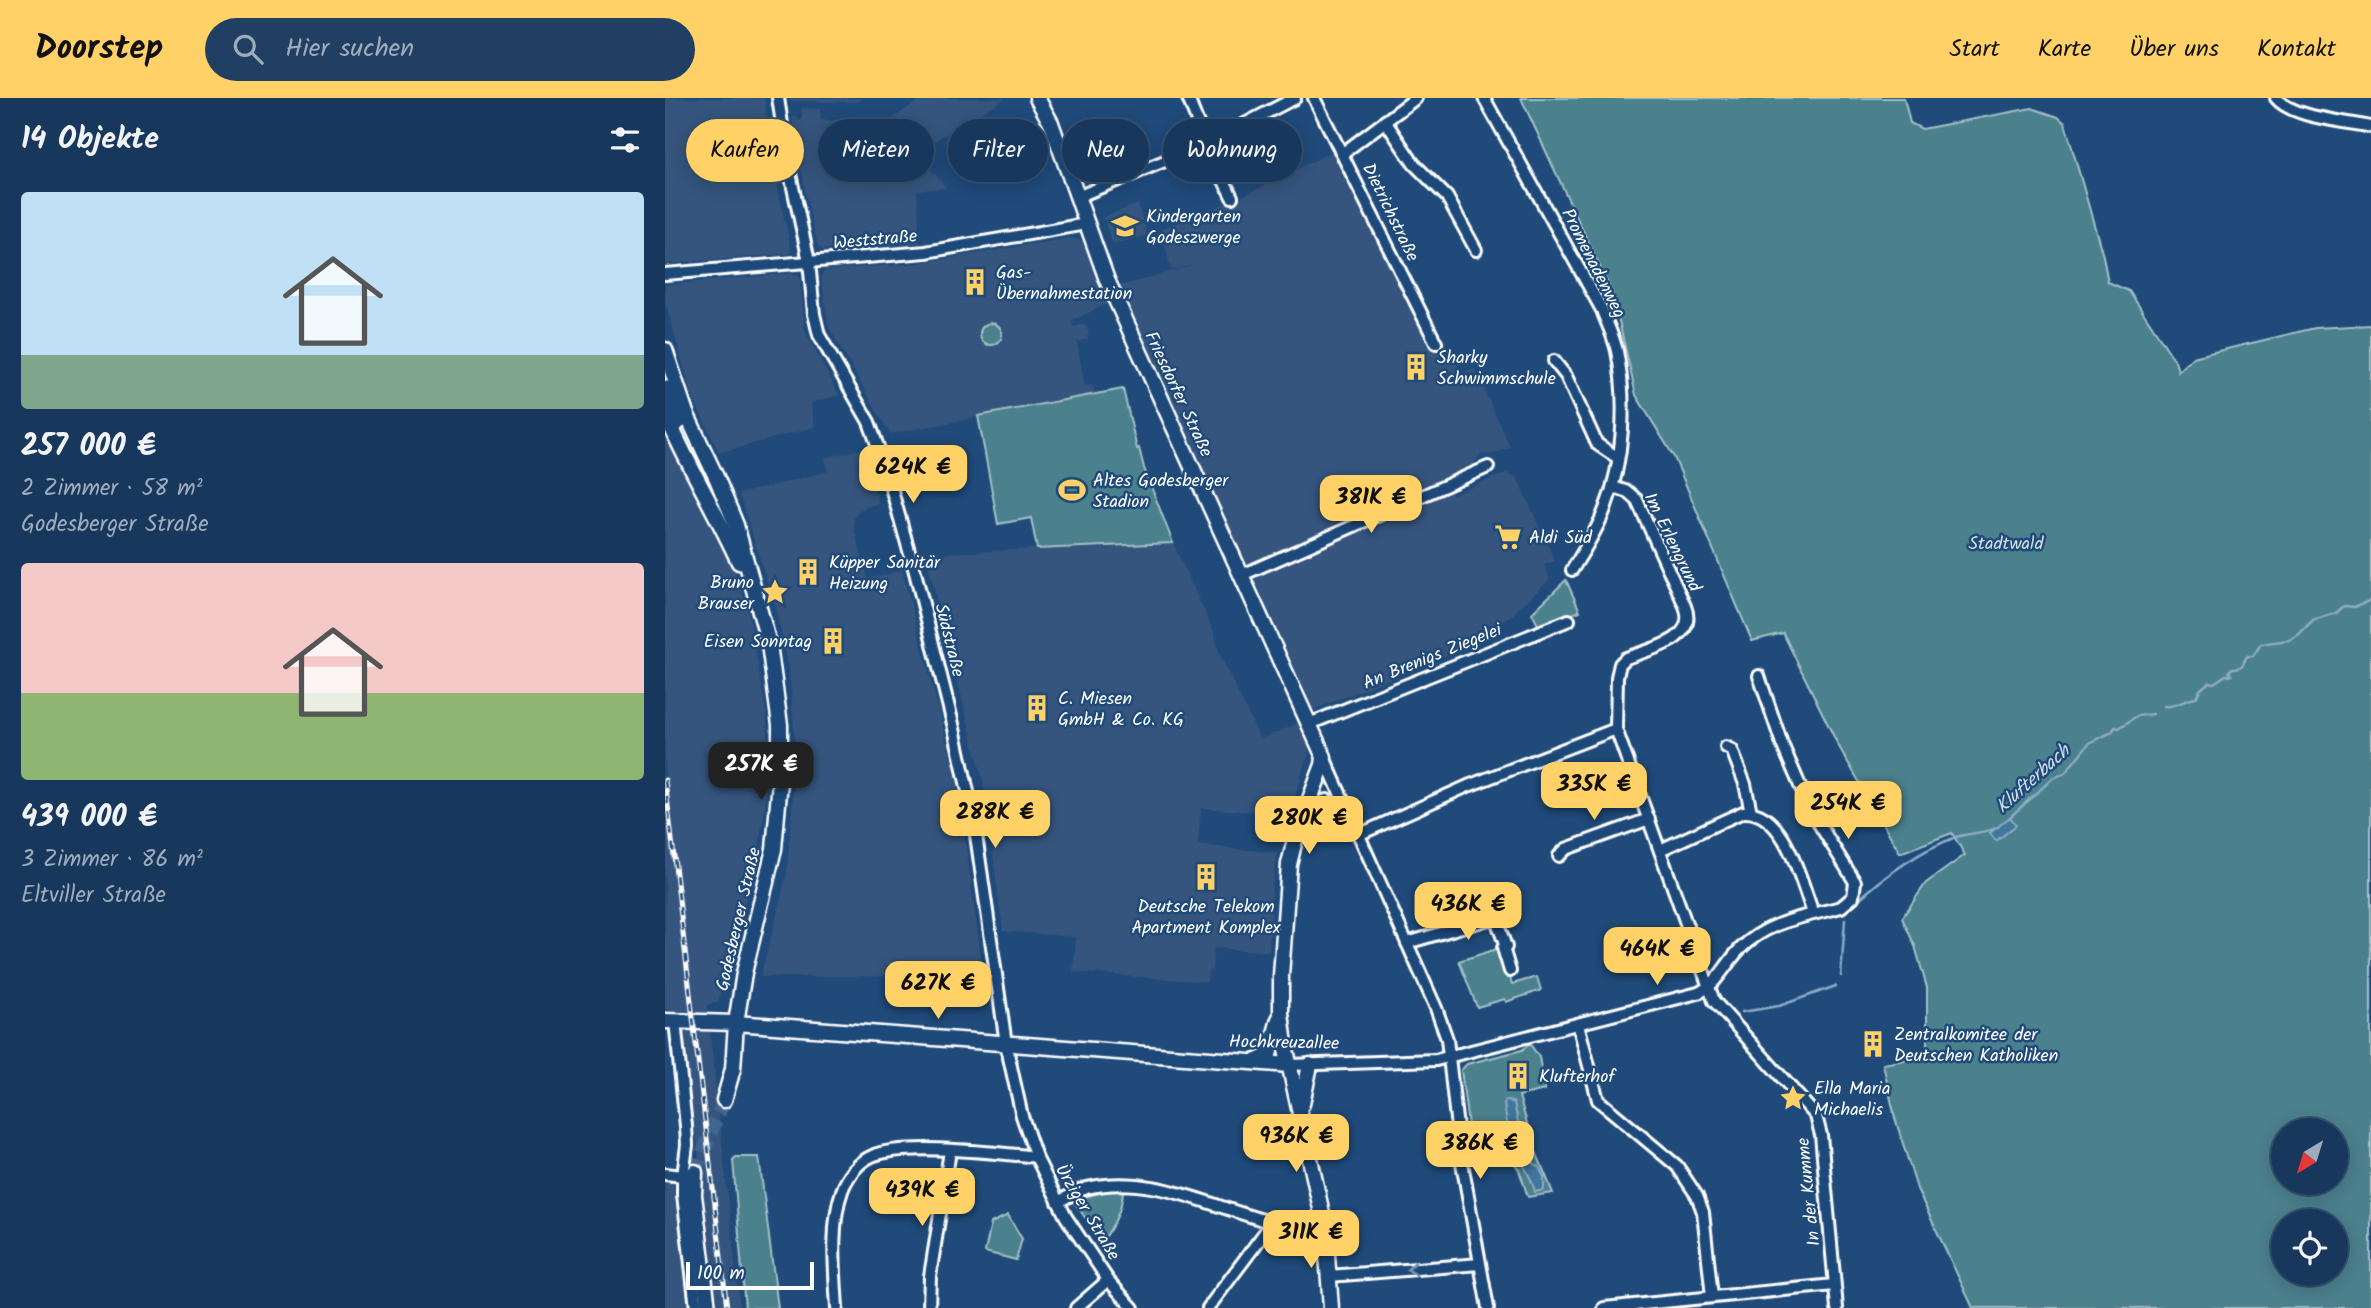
<!DOCTYPE html>
<html lang="de">
<meta charset="utf-8">
<style>
:root{--surface:#17385c;--page:#203f62;--text:#f1f3f6;--muted:#9eacbb;--line:#365272;--accent:#ffd166}
body{margin:0;font-family:Kalam,sans-serif;background:var(--page);color:var(--text);height:100vh;display:flex;flex-direction:column;font-size:26px;white-space:nowrap}
*{box-sizing:border-box;margin:0}
p{font-size:23px;color:var(--muted)}
.icon{flex:none;width:38px;height:38px;fill:none;stroke:currentColor;stroke-width:2;stroke-linecap:round;stroke-linejoin:round}
.map{position:relative;flex:1;overflow:hidden}
.drawer{display:flex;flex-direction:column;background:var(--surface);width:665px}
.drawer>*{flex:none}
.hud{position:absolute;left:21px;top:21px;width:665px;height:63px;display:flex;gap:14px}
.needle{width:46px;rotate:218deg}
.tools{position:absolute;left:1606px;top:1020px;display:grid;gap:14px}
.tools a{display:grid;place-items:center;width:77px;height:77px;border-radius:50%;background:var(--surface);box-shadow:0 4px 18px #0003,0 0 0 2px var(--line);font-size:35px}
.scale{position:absolute;left:21px;bottom:18px;width:128px;box-sizing:border-box;padding-left:7px;border:4px solid #fff;border-top:0;font-size:19px;line-height:24px;white-space:nowrap;color:#fff;-webkit-text-stroke:5px #1f4a7a;paint-order:stroke}
.price{position:absolute;translate:-50% -60px;padding:0 16px;border-radius:14px;background:var(--accent);color:#111;font-size:23px;line-height:46px;filter:drop-shadow(0 2px 4px #0008)}
.price::after{content:'';position:absolute;left:50%;top:42px;width:21px;height:16px;margin-left:-10px;background:inherit;clip-path:polygon(0 0,100% 0,50% 100%)}
.price.on{background:#222;color:#fff}
ul{padding:0;list-style:none}
li{display:grid;align-content:center;gap:14px;height:371px;padding:0 21px}
li span{display:grid;place-items:center;height:217px;border-radius:7px;color:#555}
li>.icon{margin-inline-start:auto}
span .icon{width:126px;height:126px;fill:#fffc;stroke-width:1}
li b{font-size:30px}
h2{display:flex;justify-content:space-between;align-items:center;height:84px;padding:0 21px;font-size:30px}
.tag{padding:0 24px;border-radius:32px;background:var(--surface);box-shadow:0 4px 18px #0003,0 0 0 2px var(--line);font-size:24px;line-height:63px}
.tag.on{background:var(--accent);color:#111}
header{display:flex;align-items:center;gap:42px;box-sizing:border-box;height:98px;padding:0 35px;background:var(--accent);color:#111}
header strong{font-size:33px}
nav{display:flex;gap:38px;margin-inline-start:auto;font-size:24px}
.search{width:490px;height:63px;background:var(--page);display:flex;align-items:center;gap:18px;box-sizing:border-box;padding:0 24px;border-radius:38px;color:var(--muted);font-size:26px}
main{display:flex;flex:1;min-height:0}
.map>svg:first-child{display:block}
</style>
<header>
<strong>Doorstep</strong>
<div class="search"><svg class="icon" aria-label="search" viewBox="0 0 24 24"><circle cx="10" cy="10" r="6"/><path d="M15 15l6 6"/></svg>Hier suchen</div>
<nav><a>Start</a><a>Karte</a><a>Über uns</a><a>Kontakt</a></nav>
</header>
<main>
<section class="drawer">
<h2>14 Objekte<svg class="icon" aria-label="filters" viewBox="0 0 24 24"><path d="M4 7h16M4 17h16"/><circle cx="9" cy="7" r="2"/><circle cx="15" cy="17" r="2"/></svg></h2>
<ul>
<li><span style="background:linear-gradient(#bfe0f5 75%,#7fa58c 0)"><svg class="icon" aria-label="home" viewBox="0 0 24 24"><path d="M3 11l9-7 9 7M6 9v11h12V9"/></svg></span><div><b>257 000 €</b><p>2 Zimmer · 58 m²</p><p>Godesberger Straße</p></div></li>
<li><span style="background:linear-gradient(#f6c9c9 60%,#8fb573 0)"><svg class="icon" aria-label="home" viewBox="0 0 24 24"><path d="M3 11l9-7 9 7M6 9v11h12V9"/></svg></span><div><b>439 000 €</b><p>3 Zimmer · 86 m²</p><p>Eltviller Straße</p></div></li>
</ul>
</section>
<div class="map">
<svg width="1706" height="1210" viewBox="0 0 1706 1210">
<rect width="100%" height="100%" fill="#1f4a7a"/>
<filter id="ink" filterUnits="userSpaceOnUse"><feTurbulence type="fractalNoise" baseFrequency=".0143" numOctaves="2"/><feDisplacementMap in="SourceGraphic" scale="14" xChannelSelector="R" yChannelSelector="G"/><feConvolveMatrix kernelMatrix="1 2 1 2 8 2 1 2 1" color-interpolation-filters="sRGB"/></filter>
<g filter="url(#ink)">
<!-- built -->
<g fill="#34547e">
<polygon points="0,0 99,0 115,100 126,151 123,156 0,166"/>
<polygon points="125,0 199,0 192,4 125,3"/>
<polygon points="257,0 341,0 251,54 282,90 252,92 255,145 158,152 153,149 141,99 127,19 133,19 133,23 137,22 137,10 155,11 156,22 224,23"/>
<polygon points="668,53 767,246 779,241 796,275 810,271 845,349 828,356 815,357 807,369 776,384 582,468 456,188 531,166 506,172 496,131 574,100"/>
<polygon points="473,106 482,138 447,146 438,119"/>
<polygon points="405,140 417,143 442,206 406,223 409,229 420,226 424,235 422,237 424,241 412,244 420,288 428,287 430,297 225,336 164,230 156,177 161,172 254,165"/>
<polygon points="127,175 134,178 135,181 140,233 174,297 146,305 150,329 54,355 26,295 0,203 0,187"/>
<polygon points="0,329 59,444 76,489 85,522 102,619 104,665 100,711 93,754 53,905 42,907 75,1210 52,1210 16,914 0,912"/>
<polygon points="199,350 214,405 195,412 189,420 189,430 203,481 237,472 293,687 319,883 265,878 95,879 112,817 122,773 131,658 124,571 111,511 74,396 163,373 160,360"/>
<polygon points="841,375 852,379 890,463 879,467 885,481 845,519 785,556 648,612 588,478 590,475 785,392 788,397"/>
<polygon points="508,445 550,536 554,555 595,641 634,625 644,648 643,658 624,717 536,710 533,747 613,755 607,787 604,854 549,850 547,872 543,873 542,884 408,874 411,839 338,833 318,683 260,456"/>
<polygon points="0,1083 8,1084 23,1210 0,1210"/>
</g>
<!-- green -->
<g fill="#4b808d" stroke="#a5c0c6" stroke-width="2" fill-rule="evenodd">
<path d="M856,0h383l6,25 12,6 110,-21 26,9 7,6 38,133 5,26 21,9 46,70 3,10 15,-14 122,-29 56,-3v983h-398l-56,-119 -22,-71 -12,-54 44,-8v-68l-12,-42 -13,-28 24,-35 39,-28 -13,-22 -52,20 -62,-108 -55,-112 -31,8 -78,-184 -38,-62 -23,-100zM1619,1032h52v53h-52zM1619,1124h52v52h-52z"/>
<circle cx="326" cy="236" r="11"/>
<polygon points="458,291 472,351 474,350 479,370 508,445 372,451 366,420 333,426 313,318"/>
<polygon points="901,482 915,513 874,529 867,515"/>
<polygon points="666,709 674,714 677,722 671,725 649,720 655,713"/>
<polygon points="835,850 847,886 872,879 876,892 841,904 840,901 812,909 794,863"/>
<polygon points="865,946 874,959 880,992 854,998 869,1049 888,1095 863,1099 854,1072 838,1049 833,1030 804,1035 796,972 802,966 857,952"/>
<polygon points="71,1059 94,1059 113,1210 80,1210 68,1062"/>
<path d="M446,1092l12,1c-1,20 -10,35 -21,51l-27,-39 2,-4z"/>
<polygon points="343,1117 357,1141 351,1162 320,1154 326,1125"/>
</g>
<!-- water -->
<g fill="#41759e" stroke="#8dacc5" stroke-width="2">
<polygon points="1345,719 1351,727 1331,743 1325,735"/>
<path d="M841,1002l8,3 6,28 13,32 6,4 5,10v13l-9,2c-4,-19 -14,-25 -17,-43l-9,-3 -5,-8 3,-16 -3,-18z"/>
</g>
<g fill="none" stroke-linecap="round" stroke-linejoin="round">
<!-- stream -->
<g stroke="#8dacc5" stroke-width="2.5">
<path d="M1499,608c11,2 21,-7 32,-8l4,-8 9,-8 5,1 12,-8 4,1 2,-1 -3,-3 3,-4c12,1 10,-4 15,-12h6l8,-12 28,-4 9,-5 15,-15 23,-7 8,-7 10,1 17,-7"/>
<polyline points="1344,720 1388,680 1400,675 1424,645 1447,634 1450,629 1454,630 1472,618 1488,616"/>
<path d="M1190,805c29,-27 64,-52 101,-66 15,-5 28,-3 42,-10"/>
<polyline points="1176,878 1180,821"/>
<polyline points="1077,914 1114,908 1171,888"/>
</g>
<!-- secondary-tunnel -->
<polyline stroke="#41658e" stroke-width="14" stroke-dasharray="14 7" stroke-linecap="butt" points="30,1074 59,1002"/>
<defs>
<g id="street">
<polyline points="113,0 124,71 144,163 149,216 154,237 204,324 220,368 250,474 288,626 308,716 341,946 357,1018 371,1059 401,1119 443,1182 468,1210"/>
<polyline points="523,0 541,46 567,99"/>
<polyline points="649,0 771,245"/>
<path d="M819,0l118,212c5,14 12,27 15,41 10,50 7,110 -12,158 -8,22 -21,41 -33,61"/>
<path d="M1611,0c16,20 69,23 95,29"/>
<polyline points="720,23 749,66 782,99 811,152"/>
<polyline points="678,55 751,0"/>
<polyline points="412,99 541,46 630,0"/>
<polyline points="0,176 261,154 421,126"/>
<polyline points="889,263 901,278 932,346 953,360"/>
<path d="M948,389l15,5 9,8 48,106c14,35 -36,43 -59,52l-6,6 -3,13 -1,52 98,272 102,115 5,19 16,173"/>
<polyline points="577,477 823,369"/>
<polyline points="644,626 904,522"/>
<polyline points="1061,649 1067,652 1080,686 1086,714"/>
<polyline points="659,659 771,910 782,941 794,1048 823,1210"/>
<polyline points="642,713 649,707 662,702 681,713"/>
<polyline points="693,737 803,688 951,631"/>
<path d="M995,752l83,-38c42,-3 58,70 70,101"/>
<polyline points="894,758 901,751 984,721"/>
<polyline points="742,845 827,820 832,824 841,849 838,850 845,873"/>
<polyline points="10,923 21,1028 22,1047 18,1078 18,1097 31,1210"/>
<polyline points="913,926 933,1002 1012,1068 1032,1098 1038,1114 1047,1199"/>
<path d="M625,967l146,-5 262,-67c19,-8 28,-30 42,-44 28,-28 64,-32 101,-42l12,-10 2,-15 -34,-55 -20,-39 -19,-44 -23,-68"/>
<polyline points="0,1076 18,1078"/>
<path d="M393,1104c9,-5 19,-11 29,-14 82,-20 157,43 238,41"/>
<polyline points="664,1178 815,1166"/>
<path d="M172,1210c-2,-35 -7,-84 5,-117 5,-14 16,-29 30,-35 31,-14 128,-3 164,1"/>
<polyline points="264,1210 265,1178 285,1053"/>
<polyline points="411,1210 443,1182"/>
<polyline points="543,1210 607,1125"/>
<polyline points="939,1210 1169,1187"/>
</g>
<g id="secondary">
<polyline points="372,0 386,25 442,182 659,659 658,667 631,738 624,766 616,878 616,915 620,947 656,1111 661,1144 666,1210"/>
<polyline points="0,252 21,315 52,381 71,427 104,546 115,627 115,683 109,751 79,875 71,925 68,971 59,1002"/>
<polyline points="0,290 14,324"/>
<path d="M0,315c22,51 51,99 74,149"/>
<polyline points="0,923 71,925 625,967"/>
<polyline points="590,964 604,957 614,921"/>
<polyline points="637,1006 645,967"/>
<polyline points="30,1074 29,1097 43,1210"/>
</g>
</defs>
<!-- street casing -->
<use href="#street" stroke="#fff" stroke-width="16"/>
<!-- secondary casing -->
<use href="#secondary" stroke="#fff" stroke-width="19"/>
<!-- street -->
<use href="#street" stroke="#1f4a7a" stroke-width="10"/>
<!-- secondary -->
<use href="#secondary" stroke="#1f4a7a" stroke-width="14"/>
<defs>
<polyline id="rail" points="0,682 62,1210"/>
</defs>
<!-- rail casing -->
<use href="#rail" stroke="#fff" stroke-width="5"/>
<!-- rail -->
<use href="#rail" stroke="#1f4a7a" stroke-width="2.5" stroke-dasharray="8" stroke-linecap="butt"/>
</g>
<!-- one-way arrows -->
<defs><path id="oneway-chevron" d="M-2-3.5L2.5 0L-2 3.5" fill="none" stroke-width="1.6" stroke-linecap="round" stroke-linejoin="round" transform="scale(1.75)"/></defs>
<use stroke="#7992af" href="#oneway-chevron" transform="translate(747 1171) rotate(176)"/>
</g>
<!-- icons -->
<defs>
<symbol id="school-bare" viewBox="-9 -9 18 18"><path d="M0-5L7-2L0 1L-7-2ZM-4 1L0 2.5L4 1V4Q0 6-4 4Z" fill="#ffd166" stroke="#1f4a7a" stroke-width="2.5" paint-order="stroke"/></symbol>
<symbol id="building-bare" viewBox="-9 -9 18 18"><path d="M-4-6H4V6H1V3H-1V6H-4ZM-2.5-4.3h1.7v1.8h-1.7ZM.8-4.3h1.7v1.8H.8ZM-2.5-1h1.7V.8h-1.7ZM.8-1h1.7V.8H.8Z" fill="#ffd166" stroke="#1f4a7a" stroke-width="2.5" paint-order="stroke"/></symbol>
<symbol id="stadium-bare" viewBox="-9 -9 18 18"><path d="M0-5a6.5 5 0 1 0 0 10a6.5 5 0 1 0 0-10ZM-3.5-1.8h7v3.6h-7Z" fill="#ffd166" stroke="#1f4a7a" stroke-width="2.5" paint-order="stroke"/></symbol>
<symbol id="supermarket-bare" viewBox="-9 -9 18 18"><path d="M-6-5.5h2.5l.6 2H6L4.5 2H-2.5L-4.4-4H-6ZM-1.5 3.2a1.3 1.3 0 1 0 .1 0ZM3 3.2a1.3 1.3 0 1 0 .1 0Z" fill="#ffd166" stroke="#1f4a7a" stroke-width="2.5" paint-order="stroke"/></symbol>
<symbol id="sight-bare" viewBox="-9 -9 18 18"><path d="M0-6L1.8-2.2L6-1.7L2.9 1.2L3.7 5.4L0 3.3L-3.7 5.4L-2.9 1.2L-6-1.7L-1.8-2.2Z" fill="#ffd166" stroke="#1f4a7a" stroke-width="2.5" paint-order="stroke"/></symbol>
</defs>
<g fill-rule="evenodd">
<use href="#school-bare" x="441" y="109" width="38" height="38"/>
<use href="#building-bare" x="291" y="165" width="38" height="38"/>
<use href="#building-bare" x="732" y="250" width="38" height="38"/>
<use href="#stadium-bare" x="388" y="373" width="38" height="38"/>
<use href="#supermarket-bare" x="824" y="420" width="38" height="38"/>
<use href="#building-bare" x="124" y="455" width="38" height="38"/>
<use href="#sight-bare" x="91" y="475" width="38" height="38"/>
<use href="#building-bare" x="149" y="524" width="38" height="38"/>
<use href="#building-bare" x="353" y="591" width="38" height="38"/>
<use href="#building-bare" x="522" y="760" width="38" height="38"/>
<use href="#building-bare" x="1189" y="927" width="38" height="38"/>
<use href="#building-bare" x="834" y="959" width="38" height="38"/>
<use href="#sight-bare" x="1109" y="981" width="38" height="38"/>
</g>
<g text-anchor="middle" stroke-width="5" stroke-linejoin="round" paint-order="stroke">
<!-- street labels -->
<g font-size="18" fill="#fff" stroke="#1f4a7a">
<text transform="translate(726 114) rotate(64)" y="6">Dietrichstraße</text>
<text transform="translate(210 141) rotate(-5)" y="6">Weststraße</text>
<text transform="translate(929 165) rotate(63)" y="6">Promenadenweg</text>
<text transform="translate(514 296) rotate(65)" y="6">Friesdorfer Straße</text>
<text transform="translate(1008 444) rotate(64)" y="6">Im Erlengrund</text>
<text transform="translate(285 542) rotate(76)" y="6">Südstraße</text>
<text transform="translate(767 558) rotate(-22)" y="6">An Brenigs Ziegelei</text>
<text transform="translate(73 821) rotate(-77)" y="6">Godesberger Straße</text>
<text transform="translate(619 944) rotate(1)" y="6">Hochkreuzallee</text>
<text transform="translate(1143 1094) rotate(-96)" y="6">In der Kumme</text>
<text transform="translate(423 1114) rotate(59)" y="6">Ürziger Straße</text>
</g>
<!-- poi labels -->
<g font-size="18" fill="#fff" stroke="#1f4a7a" text-anchor="start">
<text x="481" y="124">Kindergarten<tspan x="481" dy="21">Godeszwerge</tspan></text>
<text x="331" y="180">Gas-<tspan x="331" dy="21">Übernahmestation</tspan></text>
<text x="772" y="265">Sharky<tspan x="772" dy="21">Schwimmschule</tspan></text>
<text x="428" y="388">Altes Godesberger<tspan x="428" dy="21">Stadion</tspan></text>
<text x="864" y="445">Aldi Süd</text>
<text x="164" y="470">Küpper Sanitär<tspan x="164" dy="21">Heizung</tspan></text>
<text x="89" y="490" text-anchor="end">Bruno<tspan x="89" dy="21">Brauser</tspan></text>
<text x="147" y="549" text-anchor="end">Eisen Sonntag</text>
<text x="393" y="606">C. Miesen<tspan x="393" dy="21">GmbH &amp; Co. KG</tspan></text>
<text x="541" y="814" text-anchor="middle">Deutsche Telekom<tspan x="541" dy="21">Apartment Komplex</tspan></text>
<text x="1229" y="942">Zentralkomitee der<tspan x="1229" dy="21">Deutschen Katholiken</tspan></text>
<text x="874" y="984">Klufterhof</text>
<text x="1149" y="996">Ella Maria<tspan x="1149" dy="21">Michaelis</tspan></text>
</g>
<!-- park labels -->
<g font-size="18" fill="#d2dfe2" stroke="#1f4a7a">
<text x="1341" y="451">Stadtwald</text>
</g>
<!-- water labels -->
<g font-size="19" font-style="italic" fill="#d0dce7" stroke="#1f4a7a">
<text transform="translate(1367 680) rotate(-42)" y="7">Klufterbach</text>
</g>
</g>
</svg>
<div class="tools">
<a><svg class="needle" viewBox="-14 -14 28 28"><path d="M0-13l5 13h-10z" fill="#e53935"/><path d="M0 13l5-13h-10z" fill="#9eacbb"/></svg></a>
<a><svg class="icon" aria-label="locate" viewBox="0 0 24 24"><circle cx="12" cy="12" r="6"/><path d="M12 2v4M12 18v4M2 12h4M18 12h4"/></svg></a>
</div>
<div class="scale">100 m</div>
<b class="price" style="left:248px;top:407px">624K €</b>
<b class="price" style="left:706px;top:437px">381K €</b>
<b class="price on" style="left:96px;top:704px">257K €</b>
<b class="price" style="left:929px;top:724px">335K €</b>
<b class="price" style="left:1183px;top:743px">254K €</b>
<b class="price" style="left:330px;top:752px">288K €</b>
<b class="price" style="left:644px;top:758px">280K €</b>
<b class="price" style="left:803px;top:844px">436K €</b>
<b class="price" style="left:992px;top:889px">464K €</b>
<b class="price" style="left:273px;top:923px">627K €</b>
<b class="price" style="left:631px;top:1076px">936K €</b>
<b class="price" style="left:815px;top:1083px">386K €</b>
<b class="price" style="left:257px;top:1130px">439K €</b>
<b class="price" style="left:646px;top:1172px">311K €</b>
<div class="hud">
<a class="tag on">Kaufen</a>
<a class="tag">Mieten</a>
<a class="tag">Filter</a>
<a class="tag">Neu</a>
<a class="tag">Wohnung</a>
</div>
</div>
</main>
